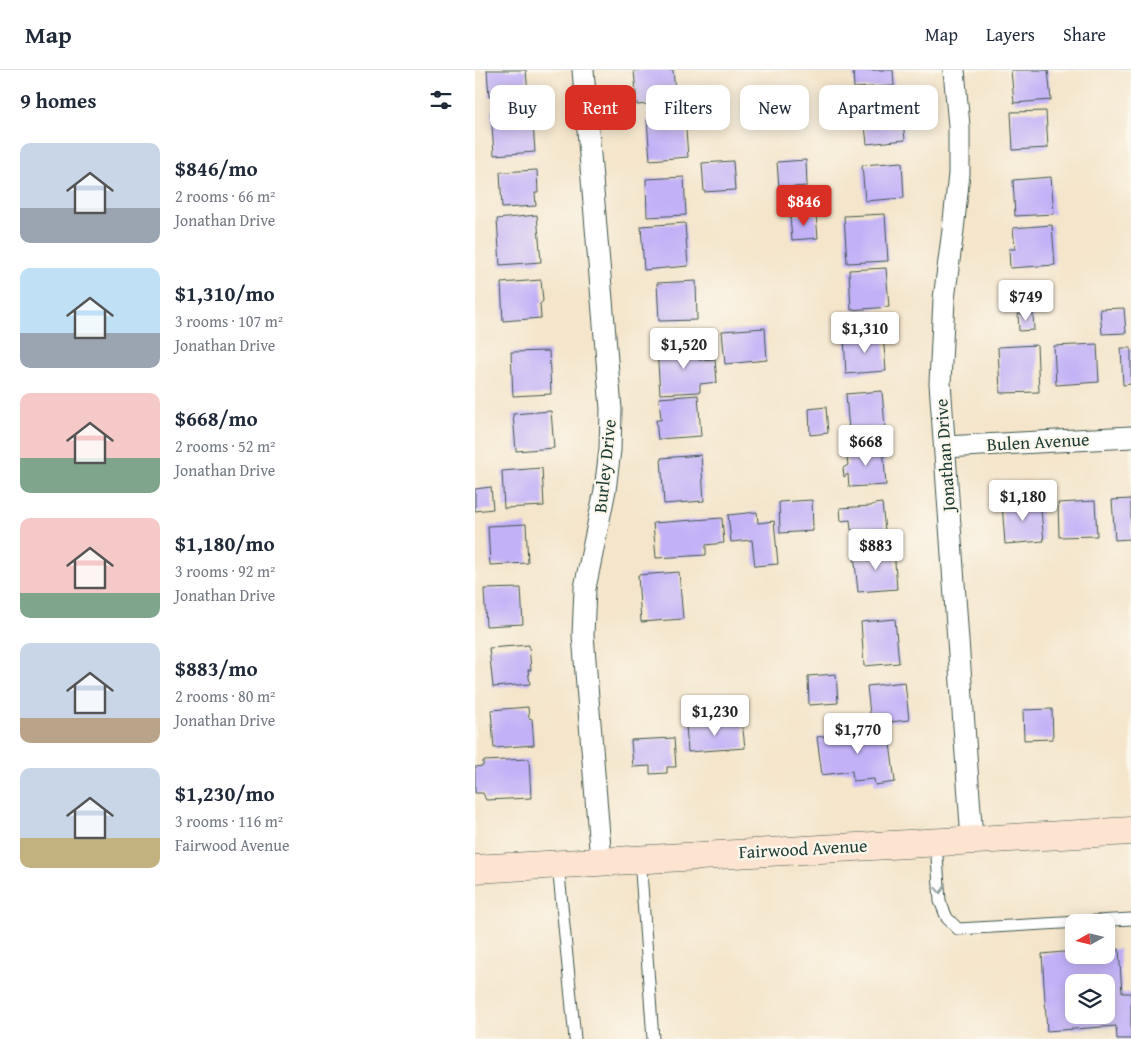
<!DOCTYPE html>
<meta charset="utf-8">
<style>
:root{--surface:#fff;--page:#f6f6f7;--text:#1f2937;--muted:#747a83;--line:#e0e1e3;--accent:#d93025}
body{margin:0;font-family:"Gentium Book Plus",serif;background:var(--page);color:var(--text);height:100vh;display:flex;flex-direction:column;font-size:19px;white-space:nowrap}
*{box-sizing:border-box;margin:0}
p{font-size:16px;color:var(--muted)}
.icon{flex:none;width:28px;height:28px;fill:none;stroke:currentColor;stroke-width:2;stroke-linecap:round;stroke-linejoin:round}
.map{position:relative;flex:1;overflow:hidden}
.details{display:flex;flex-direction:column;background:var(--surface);width:475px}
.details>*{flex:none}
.guide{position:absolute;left:15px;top:15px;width:475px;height:45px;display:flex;gap:10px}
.needle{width:32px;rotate:262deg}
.tools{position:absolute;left:590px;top:844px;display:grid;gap:10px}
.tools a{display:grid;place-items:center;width:50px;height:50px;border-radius:10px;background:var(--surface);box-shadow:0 2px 12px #0003;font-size:25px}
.price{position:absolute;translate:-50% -42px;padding:0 11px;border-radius:5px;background:#fff;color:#222;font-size:16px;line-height:32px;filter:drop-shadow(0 1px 2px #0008)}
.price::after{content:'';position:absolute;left:50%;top:30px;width:15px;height:11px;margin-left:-8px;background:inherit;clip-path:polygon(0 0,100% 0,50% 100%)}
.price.on{background:var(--accent);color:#fff}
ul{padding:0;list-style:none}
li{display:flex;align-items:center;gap:15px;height:125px;padding:0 20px}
li span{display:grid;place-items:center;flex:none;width:140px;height:100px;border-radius:10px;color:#555}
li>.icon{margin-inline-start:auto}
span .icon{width:60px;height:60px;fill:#fffc;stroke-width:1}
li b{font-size:21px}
h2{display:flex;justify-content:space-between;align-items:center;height:60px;padding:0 20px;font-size:21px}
.pill{padding:0 18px;border-radius:10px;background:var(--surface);box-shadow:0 2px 12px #0003;font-size:18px;line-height:45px}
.pill.on{background:var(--accent);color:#fff}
header{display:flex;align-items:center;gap:30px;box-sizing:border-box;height:70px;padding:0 25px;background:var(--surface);border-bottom:1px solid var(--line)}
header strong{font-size:24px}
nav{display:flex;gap:28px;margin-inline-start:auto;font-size:18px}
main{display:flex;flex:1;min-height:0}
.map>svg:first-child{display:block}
</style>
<header>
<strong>Map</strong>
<nav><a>Map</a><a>Layers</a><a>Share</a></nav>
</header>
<main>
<section class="details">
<h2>9 homes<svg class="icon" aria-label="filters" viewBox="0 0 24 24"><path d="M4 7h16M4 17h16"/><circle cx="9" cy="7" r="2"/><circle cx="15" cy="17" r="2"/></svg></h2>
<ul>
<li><span style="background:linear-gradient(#c9d6e8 65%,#9aa5b1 0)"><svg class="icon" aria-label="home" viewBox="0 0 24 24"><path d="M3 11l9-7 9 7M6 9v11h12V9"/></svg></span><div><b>$846/mo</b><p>2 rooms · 66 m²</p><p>Jonathan Drive</p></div></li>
<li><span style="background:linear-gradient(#bfe0f5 65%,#9aa5b1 0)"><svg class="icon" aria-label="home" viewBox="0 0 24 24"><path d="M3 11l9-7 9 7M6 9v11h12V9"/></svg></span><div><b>$1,310/mo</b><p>3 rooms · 107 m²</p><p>Jonathan Drive</p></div></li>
<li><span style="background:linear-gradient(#f6c9c9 65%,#7fa58c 0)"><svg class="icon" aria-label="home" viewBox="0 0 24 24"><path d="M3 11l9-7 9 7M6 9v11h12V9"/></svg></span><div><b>$668/mo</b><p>2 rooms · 52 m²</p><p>Jonathan Drive</p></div></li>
<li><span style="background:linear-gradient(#f6c9c9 75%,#7fa58c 0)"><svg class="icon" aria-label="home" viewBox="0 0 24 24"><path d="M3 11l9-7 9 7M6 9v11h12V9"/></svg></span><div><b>$1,180/mo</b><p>3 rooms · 92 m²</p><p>Jonathan Drive</p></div></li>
<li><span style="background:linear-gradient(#c9d6e8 75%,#b9a48a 0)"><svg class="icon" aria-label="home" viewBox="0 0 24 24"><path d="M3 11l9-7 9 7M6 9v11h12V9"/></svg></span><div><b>$883/mo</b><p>2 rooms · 80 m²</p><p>Jonathan Drive</p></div></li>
<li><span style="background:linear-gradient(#c9d6e8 70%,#c2b280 0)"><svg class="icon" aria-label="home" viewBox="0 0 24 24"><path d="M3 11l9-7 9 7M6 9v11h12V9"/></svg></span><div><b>$1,230/mo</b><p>3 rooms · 116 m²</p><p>Fairwood Avenue</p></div></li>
</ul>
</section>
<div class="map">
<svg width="656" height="969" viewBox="0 0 656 969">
<rect width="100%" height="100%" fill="#fbf7ec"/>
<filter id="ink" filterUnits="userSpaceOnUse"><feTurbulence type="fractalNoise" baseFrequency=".02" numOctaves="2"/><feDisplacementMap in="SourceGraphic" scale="10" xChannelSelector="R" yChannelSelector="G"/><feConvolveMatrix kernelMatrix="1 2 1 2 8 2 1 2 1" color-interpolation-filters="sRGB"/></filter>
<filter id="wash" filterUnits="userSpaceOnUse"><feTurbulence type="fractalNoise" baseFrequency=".0096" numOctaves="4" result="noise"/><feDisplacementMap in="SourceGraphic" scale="20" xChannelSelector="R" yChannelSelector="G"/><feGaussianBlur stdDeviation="1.12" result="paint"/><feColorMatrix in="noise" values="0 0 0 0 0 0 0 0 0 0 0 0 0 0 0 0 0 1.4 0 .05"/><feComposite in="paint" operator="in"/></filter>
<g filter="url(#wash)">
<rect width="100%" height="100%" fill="#f4e5cb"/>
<g id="blocks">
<!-- building -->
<g fill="#c2b1f7" fill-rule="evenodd">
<polygon points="12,0 51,0 53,24 14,27"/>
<polygon points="159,0 198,0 201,32 162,35"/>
<polygon points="378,0 418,0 419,16 379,18"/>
<polygon points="536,0 573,0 576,30 539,33"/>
<polygon points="426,33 430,70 392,74 388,37"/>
<polygon points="57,38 60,82 19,85 16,41"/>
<polygon points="571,41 573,78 538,80 536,42"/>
<polygon points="210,47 213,87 175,90 172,50"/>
<polygon points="331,90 332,116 304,118 302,92"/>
<polygon points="258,91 260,120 229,122 227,93"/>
<polygon points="427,92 429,128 390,131 387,95"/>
<polygon points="62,100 63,123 60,123 61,136 27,138 25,102"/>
<polygon points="209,107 211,145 172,147 171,109"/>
<polygon points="576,107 579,144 540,146 538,110"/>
<polygon points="341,144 343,168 317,170 315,146"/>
<polygon points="410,144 413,191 372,193 369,146"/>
<polygon points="62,145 66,192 25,195 22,149"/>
<polygon points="210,153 213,196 169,200 166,156"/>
<polygon points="577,155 580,195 535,198 534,179 540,179 538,158"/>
<polygon points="411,198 414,237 376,240 374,200"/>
<polygon points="66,210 68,231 65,234 66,248 28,251 26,213"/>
<polygon points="221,211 222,250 184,251 182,213"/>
<polygon points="649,238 651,263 627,264 625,239"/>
<polygon points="543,244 558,244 559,260 544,261"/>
<polygon points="290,258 292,290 250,294 247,261"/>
<polygon points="408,264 411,301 371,304 369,267"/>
<polygon points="622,274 624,312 581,315 579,276"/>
<polygon points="222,275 224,290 240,289 242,312 225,314 225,322 185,324 182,278"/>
<polygon points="562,275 564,322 525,323 523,277"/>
<polygon points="646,278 656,278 656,314 648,315"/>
<polygon points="74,281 76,324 38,326 36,282"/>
<polygon points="407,321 410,357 374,361 371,324"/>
<polygon points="223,325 226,366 183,369 181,350 186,350 184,328"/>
<polygon points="351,337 353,363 335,365 334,339"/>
<polygon points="76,341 79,378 41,381 38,344"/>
<polygon points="408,377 411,415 374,417 373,404 369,407 368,398 373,395 371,380"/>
<polygon points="226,385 229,431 189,434 186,388"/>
<polygon points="67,398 69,436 29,438 27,401"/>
<polygon points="16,417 18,439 0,441 0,419"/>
<polygon points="656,429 656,469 640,470 637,430"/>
<polygon points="337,430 338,461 305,463 304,432"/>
<polygon points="565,430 569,471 530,474 527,433"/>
<polygon points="620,431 622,466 584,467 583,433"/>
<polygon points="407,433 411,470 380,473 379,460 376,460 375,450 366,451 365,438 396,436 399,434"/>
<polygon points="282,442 283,453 299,451 303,494 280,496 277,470 256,472 253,445"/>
<polygon points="247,448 249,473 231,475 231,485 181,488 178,453"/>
<polygon points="51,454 53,493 15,495 13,456"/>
<polygon points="419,479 422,519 383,522 379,483"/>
<polygon points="204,502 208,549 166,552 163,505"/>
<polygon points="46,518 48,554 11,556 9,519"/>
<polygon points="420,549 424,593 389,596 386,552"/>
<polygon points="54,575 56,600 53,600 55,614 18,617 14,578"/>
<polygon points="361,604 363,633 334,635 333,606"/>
<polygon points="430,612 434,650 396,654 392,616"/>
<polygon points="53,637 54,648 57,649 59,675 19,678 16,640"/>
<polygon points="577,639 578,669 549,670 548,640"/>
<polygon points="267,651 270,678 213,682 211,655"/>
<polygon points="413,658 420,712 400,715 399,709 378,711 377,701 347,705 342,667"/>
<polygon points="199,668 201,697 192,697 192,703 175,704 175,696 158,697 156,670"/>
<polygon points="54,689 56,728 11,730 8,723 0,723 0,697 8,696 8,691"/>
<path d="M631,879h13l3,44h9v46h-14l-1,-13 -69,5 -5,-77 32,-3v4h32zM599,912h32v33h-32z"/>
</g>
</g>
</g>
<g filter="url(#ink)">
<use href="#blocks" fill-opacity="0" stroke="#3f564b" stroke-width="1"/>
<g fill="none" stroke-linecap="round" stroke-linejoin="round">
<defs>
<g id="lane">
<polyline points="461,772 465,831 472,848 483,859 656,849"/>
<polyline points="165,788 178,969"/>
<polyline points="83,794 100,969"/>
</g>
<g id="street">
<polyline points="108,0 136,339 135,380 130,420 110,518 108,565 126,791"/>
<polyline points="479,0 484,56 484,104 478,160 469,229 465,313 497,770"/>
<polyline points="470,377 656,367"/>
</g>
<polyline id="secondary" points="0,799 656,761"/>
</defs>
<!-- lane casing -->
<use href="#lane" stroke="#3f564b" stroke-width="13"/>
<!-- street casing -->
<use href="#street" stroke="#3f564b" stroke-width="23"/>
<!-- secondary casing -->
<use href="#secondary" stroke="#3f564b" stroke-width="29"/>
<!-- lane -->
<use href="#lane" stroke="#fff" stroke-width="11"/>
<!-- street -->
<use href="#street" stroke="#fff" stroke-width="21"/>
<!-- secondary -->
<use href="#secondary" stroke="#fde4d1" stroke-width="28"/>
</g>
<!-- one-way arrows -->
<defs><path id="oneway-chevron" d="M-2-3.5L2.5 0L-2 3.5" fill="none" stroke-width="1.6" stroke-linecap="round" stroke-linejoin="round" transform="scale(1.25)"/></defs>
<use stroke="#8f9e9a" href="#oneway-chevron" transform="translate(465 820) rotate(86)"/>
</g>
<g text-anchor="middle" stroke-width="4.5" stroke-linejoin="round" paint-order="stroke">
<!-- street labels -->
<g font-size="18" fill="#1f3d34" stroke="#fbf7ec">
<text transform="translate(563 372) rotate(-3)" y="6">Bulen Avenue</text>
<text transform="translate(470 385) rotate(-94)" y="6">Jonathan Drive</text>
<text transform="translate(130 396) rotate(-84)" y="6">Burley Drive</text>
<text transform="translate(328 779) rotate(-3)" y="6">Fairwood Avenue</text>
</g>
</g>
</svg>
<div class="tools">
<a><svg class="needle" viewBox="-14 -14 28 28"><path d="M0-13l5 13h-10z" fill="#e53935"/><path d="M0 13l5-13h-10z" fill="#747a83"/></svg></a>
<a><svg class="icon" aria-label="layers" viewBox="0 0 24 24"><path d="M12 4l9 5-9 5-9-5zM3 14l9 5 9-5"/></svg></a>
</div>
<b class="price on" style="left:329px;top:157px">$846</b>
<b class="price" style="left:551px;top:252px">$749</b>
<b class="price" style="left:390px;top:284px">$1,310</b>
<b class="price" style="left:209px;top:300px">$1,520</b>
<b class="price" style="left:391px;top:397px">$668</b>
<b class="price" style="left:548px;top:452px">$1,180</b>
<b class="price" style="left:401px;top:501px">$883</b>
<b class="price" style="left:240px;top:667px">$1,230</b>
<b class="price" style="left:383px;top:685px">$1,770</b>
<div class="guide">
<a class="pill">Buy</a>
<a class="pill on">Rent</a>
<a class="pill">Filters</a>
<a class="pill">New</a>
<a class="pill">Apartment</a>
</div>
</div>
</main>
